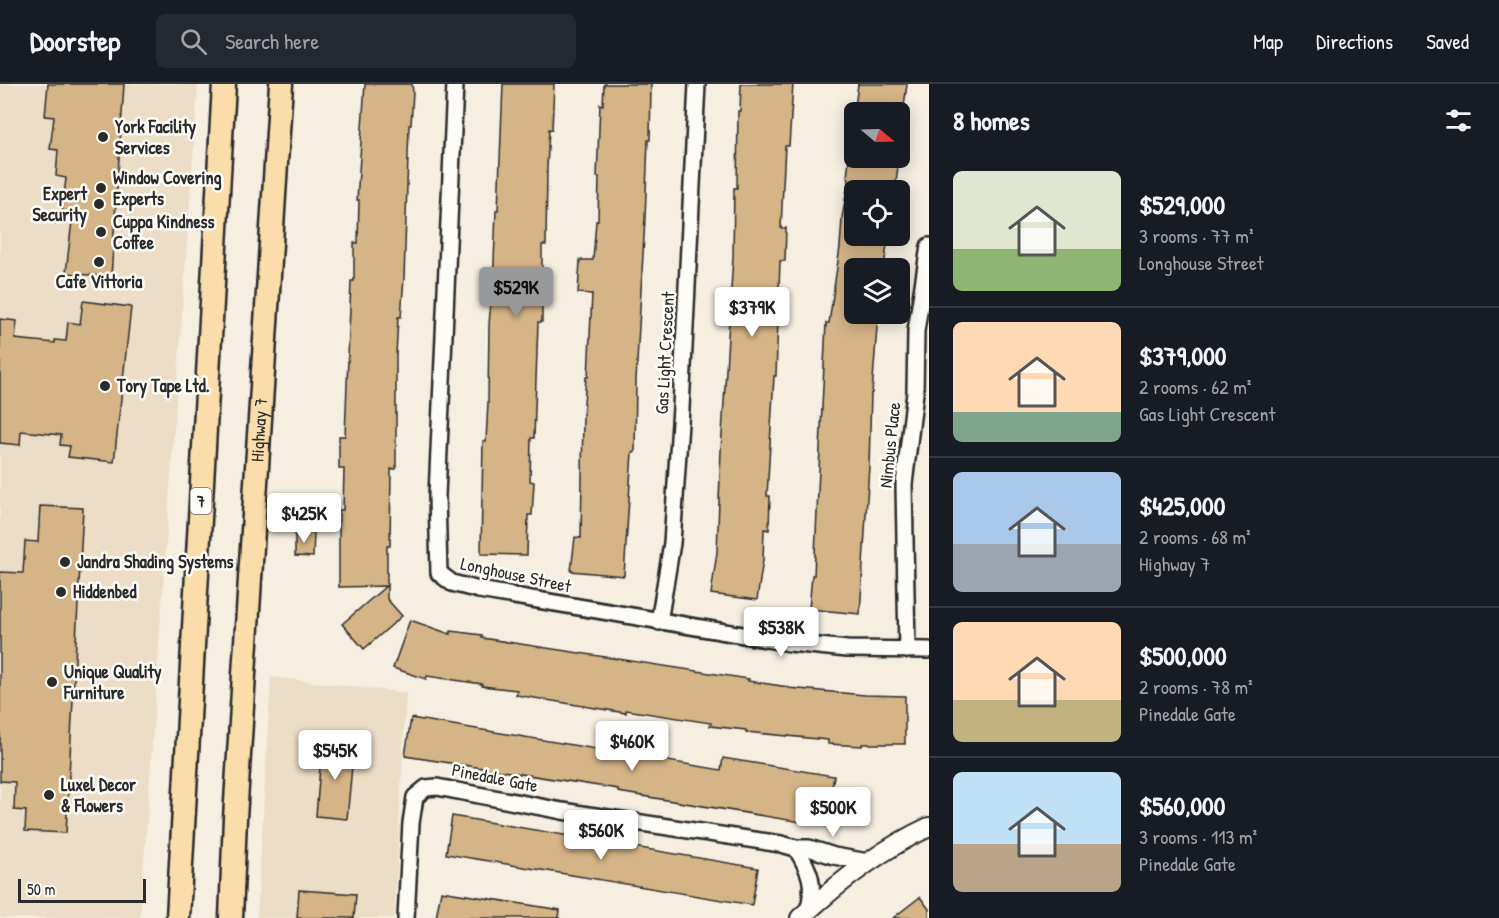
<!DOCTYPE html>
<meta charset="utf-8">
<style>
:root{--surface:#171b24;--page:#242831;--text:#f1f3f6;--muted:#9ea1a6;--line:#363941;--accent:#98999b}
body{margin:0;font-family:"Patrick Hand",sans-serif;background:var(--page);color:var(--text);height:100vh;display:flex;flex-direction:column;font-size:22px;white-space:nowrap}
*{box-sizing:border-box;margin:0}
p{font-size:20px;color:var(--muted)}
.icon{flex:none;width:33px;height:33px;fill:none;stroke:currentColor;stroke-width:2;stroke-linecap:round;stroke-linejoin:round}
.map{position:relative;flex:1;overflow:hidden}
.drawer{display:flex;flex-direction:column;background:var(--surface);width:570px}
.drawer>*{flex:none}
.needle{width:39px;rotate:109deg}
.tools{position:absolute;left:844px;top:18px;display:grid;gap:12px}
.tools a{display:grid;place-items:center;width:66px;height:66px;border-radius:9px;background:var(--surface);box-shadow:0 3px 15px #0003;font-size:30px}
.scale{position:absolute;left:18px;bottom:15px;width:128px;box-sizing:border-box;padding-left:6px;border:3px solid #2b2b2b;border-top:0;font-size:16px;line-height:21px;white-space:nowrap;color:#2b2b2b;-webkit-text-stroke:4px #fdfcf7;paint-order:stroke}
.price{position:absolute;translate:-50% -51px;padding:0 14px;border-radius:6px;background:#fff;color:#222;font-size:20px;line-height:39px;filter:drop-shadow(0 2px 3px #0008)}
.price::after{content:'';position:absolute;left:50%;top:36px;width:18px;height:14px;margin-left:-9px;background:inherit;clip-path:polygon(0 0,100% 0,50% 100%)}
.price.selected{background:var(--accent);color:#111}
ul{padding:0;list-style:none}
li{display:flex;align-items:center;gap:18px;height:150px;padding:0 24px}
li+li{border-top:2px solid var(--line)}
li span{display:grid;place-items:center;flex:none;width:168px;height:120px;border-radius:9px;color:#555}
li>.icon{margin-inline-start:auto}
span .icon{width:72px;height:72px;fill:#fffc;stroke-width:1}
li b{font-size:26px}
h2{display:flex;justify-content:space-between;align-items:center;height:72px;padding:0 24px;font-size:26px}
header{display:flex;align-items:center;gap:36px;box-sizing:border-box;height:84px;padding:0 30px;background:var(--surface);border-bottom:2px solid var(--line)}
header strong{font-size:28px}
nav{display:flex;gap:33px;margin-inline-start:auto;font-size:21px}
.search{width:420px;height:54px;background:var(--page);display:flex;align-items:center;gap:15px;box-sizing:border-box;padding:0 21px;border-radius:9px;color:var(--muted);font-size:22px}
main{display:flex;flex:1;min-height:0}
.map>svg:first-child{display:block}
</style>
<header>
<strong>Doorstep</strong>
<div class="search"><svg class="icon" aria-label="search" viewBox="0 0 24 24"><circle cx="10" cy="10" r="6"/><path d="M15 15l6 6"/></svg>Search here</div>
<nav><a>Map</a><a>Directions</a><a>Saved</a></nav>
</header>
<main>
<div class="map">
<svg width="929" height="834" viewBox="0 0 929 834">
<rect width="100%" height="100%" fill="#f5eee1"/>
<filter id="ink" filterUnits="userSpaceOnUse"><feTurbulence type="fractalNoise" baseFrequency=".0167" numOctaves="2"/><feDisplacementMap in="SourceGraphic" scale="12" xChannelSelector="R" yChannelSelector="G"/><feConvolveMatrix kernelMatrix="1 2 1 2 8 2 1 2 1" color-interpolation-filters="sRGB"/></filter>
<g filter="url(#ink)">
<!-- built -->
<g fill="#ebddc6">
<polygon points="0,0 198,0 140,834 0,834"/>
<polygon points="271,593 406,609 394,834 257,834"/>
</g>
<!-- building -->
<g fill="#d5b487" stroke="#2b2b2b" stroke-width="1.5">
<polygon points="48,0 124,0 111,193 66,189 73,128 62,127 66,94 56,92 58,66 50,65 54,33 45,32"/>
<polygon points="365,0 412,0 413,8 411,41 409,41 404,194 401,233 398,233 396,271 396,385 391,385 390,462 387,462 387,515 402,532 364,565 342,540 386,502 339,503 339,426 343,426 344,385 339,385 339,352 345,352 351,197 354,197 354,159 358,159 359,116 357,116"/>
<polygon points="503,0 554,0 552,46 549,45 547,83 546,161 542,161 542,238 538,238 534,354 531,354 530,397 534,398 532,431 528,431 527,471 481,470 483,357 486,357 488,318 489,241 492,203 493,203 496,126 498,126"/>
<polygon points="604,0 651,0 650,56 648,56 645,134 636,296 635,368 632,368 624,492 571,487 575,453 581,454 583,332 586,293 588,293 592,210 578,209 580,176 593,176 596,137 598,137 599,93 597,93 600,20 603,21"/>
<polygon points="741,0 793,0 789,62 785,62 783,101 781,144 786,144 785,177 780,177 776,292 774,292 767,412 770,412 769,446 764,445 763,476 757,516 711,510 717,468 721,366 733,173 734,104 737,104 738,27 740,27"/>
<polygon points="858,0 907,0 903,30 855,24"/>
<polygon points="849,74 899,74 895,106 855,106 855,152 888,152 884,184 855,184 855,230 878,230 872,309 871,309 869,382 860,530 809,525 812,491 814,491 826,239 829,239 840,163 842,134 849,94 847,94"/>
<polygon points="83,217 131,223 114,378 68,373 70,362 60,361 61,351 21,347 20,361 0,359 0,235 17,237 15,255 55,259 55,256 66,257 68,238 80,240"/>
<polygon points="40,422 83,424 66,749 25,747 26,727 14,726 15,698 0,697 0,488 23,489 25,457 38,458"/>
<polygon points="295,448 314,448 313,473 295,472"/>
<polygon points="410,536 450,550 451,547 482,551 482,554 749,595 748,597 788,603 788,604 865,611 905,612 905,660 862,660 862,662 828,660 828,656 746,648 746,646 710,642 711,639 626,626 626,629 516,611 517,606 482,602 482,600 427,592 426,595 393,584"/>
<polygon points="411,634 721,686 723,674 834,692 825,742 618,708 618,705 405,672"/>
<polygon points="322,659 354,661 347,735 316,732"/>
<polygon points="452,732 758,784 752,821 446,770"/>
<polygon points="299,806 356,810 354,834 297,834"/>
<polygon points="441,807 560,826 559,834 436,834"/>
<polygon points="920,813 929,825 929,834 893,834"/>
</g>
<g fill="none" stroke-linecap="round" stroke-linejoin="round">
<defs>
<g id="minor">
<polyline points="455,0 437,412 439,489 452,499 479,506 790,559 847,565 929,566"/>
<polyline points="659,538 672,459 681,324 697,0"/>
<polyline points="907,566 904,400 915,309 916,247 929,162"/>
<path d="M796,764c14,23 20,36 12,63"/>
<polyline points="406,834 411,739 415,713 426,704 437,703 562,727 781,760 796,764 809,764 834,772 868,778"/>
</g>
<path id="tertiary" d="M800,834c39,-36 81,-69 129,-91"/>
<g id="primary">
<polyline points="178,834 224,0"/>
<path id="s1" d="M231,834l4,-100 46,-734"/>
</g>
</defs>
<!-- minor casing -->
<use href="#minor" stroke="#2b2b2b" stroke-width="20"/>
<!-- tertiary casing -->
<use href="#tertiary" stroke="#2b2b2b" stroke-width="22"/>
<!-- primary casing -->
<use href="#primary" stroke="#2b2b2b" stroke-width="27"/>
<!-- minor -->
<use href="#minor" stroke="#fdfcf7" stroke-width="15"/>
<!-- tertiary -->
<use href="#tertiary" stroke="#fdfcf7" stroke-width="18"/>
<!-- primary -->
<use href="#primary" stroke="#fbddab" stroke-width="22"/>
</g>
</g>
<!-- markers -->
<g fill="#2b2b2b" stroke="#fdfcf7" stroke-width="2">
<circle cx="103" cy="53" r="6"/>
<circle cx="101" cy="104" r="6"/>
<circle cx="99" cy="120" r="6"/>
<circle cx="101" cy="148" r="6"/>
<circle cx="99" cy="178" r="6"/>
<circle cx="105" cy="302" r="6"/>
<circle cx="65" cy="478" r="6"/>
<circle cx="61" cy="508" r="6"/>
<circle cx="52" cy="598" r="6"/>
<circle cx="49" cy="711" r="6"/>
</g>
<g text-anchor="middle" stroke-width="5" stroke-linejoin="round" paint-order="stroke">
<!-- shield labels -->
<rect fill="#fdfcf7" stroke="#6a6a68" stroke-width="1.5" x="190.5" y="404" width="21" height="26" rx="4.5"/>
<g font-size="16" font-weight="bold" fill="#2b2b2b">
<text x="201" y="423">7</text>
</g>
<!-- poi labels -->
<g font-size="18" font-weight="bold" fill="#2b2b2b" stroke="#fdfcf7" text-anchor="start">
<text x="115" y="49">York Facility<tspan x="115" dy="21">Services</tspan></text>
<text x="113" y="100">Window Covering<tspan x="113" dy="21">Experts</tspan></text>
<text x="87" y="116" text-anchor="end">Expert<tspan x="87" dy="21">Security</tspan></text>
<text x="113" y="144">Cuppa Kindness<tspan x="113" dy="21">Coffee</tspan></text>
<text x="99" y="204" text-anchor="middle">Cafe Vittoria</text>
<text x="117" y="308">Tory Tape Ltd.</text>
<text x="77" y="484">Jandra Shading Systems</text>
<text x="73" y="514">Hiddenbed</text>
<text x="64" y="594">Unique Quality<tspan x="64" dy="21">Furniture</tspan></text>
<text x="61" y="707">Luxel Decor<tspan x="61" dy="21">&amp; Flowers</tspan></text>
</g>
<!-- street labels -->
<g font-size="18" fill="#2b2b2b" stroke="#fdfcf7">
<text transform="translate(665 269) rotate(-87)" y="6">Gas Light Crescent</text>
<text dy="6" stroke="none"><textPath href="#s1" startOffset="489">Highway 7</textPath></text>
<text transform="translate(890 361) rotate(-84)" y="6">Nimbus Place</text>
<text transform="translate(516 491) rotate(12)" y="6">Longhouse Street</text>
<text transform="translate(495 694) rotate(11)" y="6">Pinedale Gate</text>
</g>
</g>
</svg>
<div class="tools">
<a><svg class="needle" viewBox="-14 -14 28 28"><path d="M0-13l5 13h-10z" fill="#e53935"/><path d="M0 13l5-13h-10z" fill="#9ea1a6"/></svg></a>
<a><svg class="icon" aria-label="locate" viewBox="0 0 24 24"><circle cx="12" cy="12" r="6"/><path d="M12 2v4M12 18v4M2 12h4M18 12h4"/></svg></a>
<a><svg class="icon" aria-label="layers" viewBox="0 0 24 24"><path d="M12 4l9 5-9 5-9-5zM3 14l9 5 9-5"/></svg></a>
</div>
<div class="scale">50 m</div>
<b class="price selected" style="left:516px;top:234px">$529K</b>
<b class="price" style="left:752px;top:254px">$379K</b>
<b class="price" style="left:304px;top:460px">$425K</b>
<b class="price" style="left:781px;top:574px">$538K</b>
<b class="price" style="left:632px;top:688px">$460K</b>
<b class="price" style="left:335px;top:697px">$545K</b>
<b class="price" style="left:833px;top:754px">$500K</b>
<b class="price" style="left:601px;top:777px">$560K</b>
</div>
<section class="drawer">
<h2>8 homes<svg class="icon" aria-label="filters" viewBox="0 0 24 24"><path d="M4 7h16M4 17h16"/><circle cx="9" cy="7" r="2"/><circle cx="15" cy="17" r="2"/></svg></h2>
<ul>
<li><span style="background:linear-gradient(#dfe7d0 65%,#8fb573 0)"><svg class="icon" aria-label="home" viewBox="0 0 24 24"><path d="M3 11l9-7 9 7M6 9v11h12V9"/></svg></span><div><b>$529,000</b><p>3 rooms · 77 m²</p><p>Longhouse Street</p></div></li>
<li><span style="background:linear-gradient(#ffd9b3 75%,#7fa58c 0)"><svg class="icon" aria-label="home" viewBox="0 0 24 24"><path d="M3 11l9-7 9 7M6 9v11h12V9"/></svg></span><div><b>$379,000</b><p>2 rooms · 62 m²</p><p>Gas Light Crescent</p></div></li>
<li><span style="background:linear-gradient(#a9c7e8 60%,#9aa5b1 0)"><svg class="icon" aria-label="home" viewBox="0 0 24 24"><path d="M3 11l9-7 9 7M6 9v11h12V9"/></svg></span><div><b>$425,000</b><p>2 rooms · 68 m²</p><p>Highway 7</p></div></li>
<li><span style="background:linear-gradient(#ffd9b3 65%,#c2b280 0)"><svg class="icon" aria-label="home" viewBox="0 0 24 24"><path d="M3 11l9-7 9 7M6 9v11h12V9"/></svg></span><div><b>$500,000</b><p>2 rooms · 78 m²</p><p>Pinedale Gate</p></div></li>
<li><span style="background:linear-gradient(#bfe0f5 60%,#b9a48a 0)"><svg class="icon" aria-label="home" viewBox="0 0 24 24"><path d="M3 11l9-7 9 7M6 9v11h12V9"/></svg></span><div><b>$560,000</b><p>3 rooms · 113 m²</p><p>Pinedale Gate</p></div></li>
</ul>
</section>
</main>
